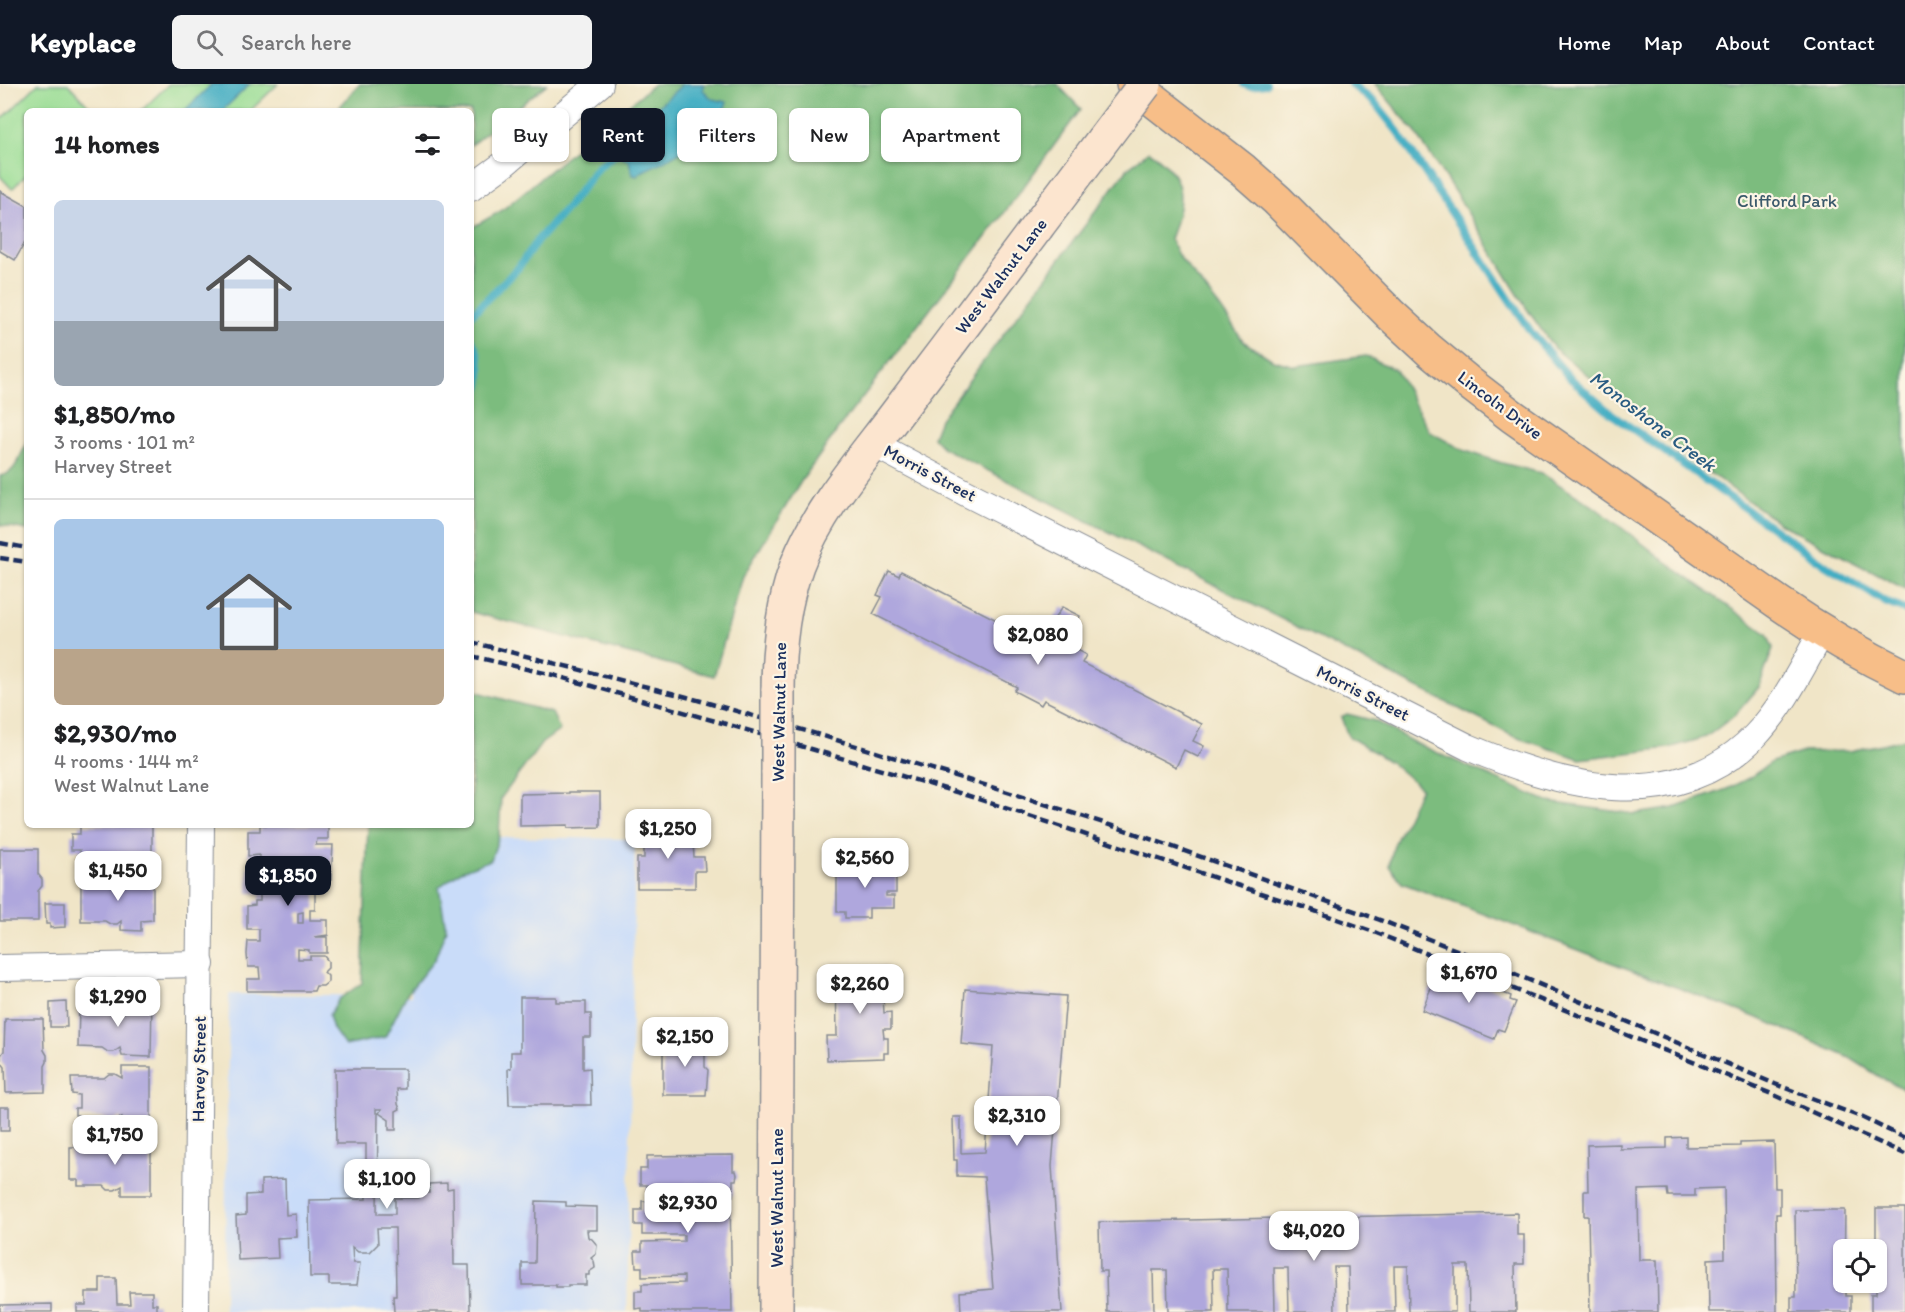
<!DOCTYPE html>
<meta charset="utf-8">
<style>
:root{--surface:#fff;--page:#f2f2f2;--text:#202124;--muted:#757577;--line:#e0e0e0;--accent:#111827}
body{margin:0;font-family:Itim,sans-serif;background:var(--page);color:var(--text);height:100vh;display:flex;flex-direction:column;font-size:22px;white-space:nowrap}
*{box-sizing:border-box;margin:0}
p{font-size:20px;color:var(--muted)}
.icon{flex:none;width:33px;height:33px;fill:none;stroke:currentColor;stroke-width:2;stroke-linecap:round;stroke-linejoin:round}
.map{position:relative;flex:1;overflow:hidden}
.sheet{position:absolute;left:24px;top:24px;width:450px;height:720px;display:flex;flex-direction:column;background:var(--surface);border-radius:9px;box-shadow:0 2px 4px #0004}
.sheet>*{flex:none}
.top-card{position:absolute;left:492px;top:24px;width:570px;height:54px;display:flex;gap:12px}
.tools{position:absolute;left:1833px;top:1155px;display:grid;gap:12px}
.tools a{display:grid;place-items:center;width:54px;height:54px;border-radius:9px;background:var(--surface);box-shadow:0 2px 4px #0004;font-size:30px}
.price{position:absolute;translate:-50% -51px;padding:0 14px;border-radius:12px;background:#fff;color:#222;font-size:20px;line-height:39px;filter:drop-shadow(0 2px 3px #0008)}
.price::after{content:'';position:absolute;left:50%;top:36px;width:18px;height:14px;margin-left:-9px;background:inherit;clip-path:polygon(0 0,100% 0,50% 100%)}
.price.selected{background:var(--accent);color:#fff}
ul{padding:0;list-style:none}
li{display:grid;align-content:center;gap:12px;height:318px;padding:0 30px}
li+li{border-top:2px solid var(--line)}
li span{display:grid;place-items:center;height:186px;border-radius:9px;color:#555}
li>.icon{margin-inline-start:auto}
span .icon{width:108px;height:108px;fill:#fffc;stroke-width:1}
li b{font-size:26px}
h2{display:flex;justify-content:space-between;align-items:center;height:72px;padding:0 30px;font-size:26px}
.chip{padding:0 21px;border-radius:9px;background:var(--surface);box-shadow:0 2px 4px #0004;font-size:21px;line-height:54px}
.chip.selected{background:var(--accent);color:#fff}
header{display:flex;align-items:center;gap:36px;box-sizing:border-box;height:84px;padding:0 30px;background:var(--accent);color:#fff}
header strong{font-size:28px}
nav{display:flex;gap:33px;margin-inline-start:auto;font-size:21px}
.search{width:420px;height:54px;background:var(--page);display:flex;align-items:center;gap:15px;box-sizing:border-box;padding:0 21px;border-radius:9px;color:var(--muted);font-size:22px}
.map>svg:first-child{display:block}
</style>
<header>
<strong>Keyplace</strong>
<div class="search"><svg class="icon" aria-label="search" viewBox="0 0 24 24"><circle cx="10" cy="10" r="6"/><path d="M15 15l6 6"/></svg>Search here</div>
<nav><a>Home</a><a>Map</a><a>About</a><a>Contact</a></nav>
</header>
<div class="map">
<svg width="1905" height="1228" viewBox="0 0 1905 1228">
<rect width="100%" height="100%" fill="#fcf5e5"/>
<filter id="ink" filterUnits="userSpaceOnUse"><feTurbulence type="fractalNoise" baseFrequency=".0167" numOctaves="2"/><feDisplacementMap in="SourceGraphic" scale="12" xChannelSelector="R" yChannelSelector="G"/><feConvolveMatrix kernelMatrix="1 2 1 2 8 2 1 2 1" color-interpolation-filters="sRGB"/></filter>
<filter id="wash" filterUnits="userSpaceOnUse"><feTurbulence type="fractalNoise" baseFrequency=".008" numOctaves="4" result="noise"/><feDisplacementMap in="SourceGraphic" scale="24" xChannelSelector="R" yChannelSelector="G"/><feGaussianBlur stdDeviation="1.35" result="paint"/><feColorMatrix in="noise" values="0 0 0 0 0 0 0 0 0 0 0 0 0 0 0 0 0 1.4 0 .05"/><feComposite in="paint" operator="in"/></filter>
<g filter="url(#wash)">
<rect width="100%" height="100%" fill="#f0e5c7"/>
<!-- built -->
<polygon fill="#c9dcf9" points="413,752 635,755 627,1228 224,1228 229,910 411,912"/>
<!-- green -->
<g fill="#9add95" stroke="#5a867a" stroke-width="1.5">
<polygon points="38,0 68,0 94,27 27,27 27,90 12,105 0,92 0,37"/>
<polygon points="169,0 278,0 250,27 141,27"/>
</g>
<!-- forest -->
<g fill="#7bbc7e" stroke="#4b766e" stroke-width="1.5">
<polygon points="360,0 547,0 471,61 471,27 336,27"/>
<polygon points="654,0 1057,0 1081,25 999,136 841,341 802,396 743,492 714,592 471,528 471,144 501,127"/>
<polygon points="1375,0 1905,0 1905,505 1779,439 1706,386 1554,264 1527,225 1458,113 1416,49"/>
<path d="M1149,67c38,25 36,50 21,88l8,16 41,51 25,36 29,18 22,6 71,-10 30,14 34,62 33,18 39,13 39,10 52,33 83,63 91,65 6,14 -14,39 -24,28 -29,22 -37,11 -89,11 -67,-23 -570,-288 -10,-11 7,-18 188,-251z"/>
<path d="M27,360v86l-27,-5v-49c17,-3 18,-19 27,-32z"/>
<polygon points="471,606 552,629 560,646 542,659 501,714 499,752 491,776 461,787 439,803 446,845 435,875 407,910 385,953 345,962 333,945 329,931 339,915 362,899 368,741 471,741"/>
<polygon points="1347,630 1375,637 1413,658 1548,718 1635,730 1674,724 1727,705 1749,694 1772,678 1804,668 1850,667 1905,655 1905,1005 1885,996 1850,974 1768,938 1402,799 1389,782 1394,761 1421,704 1390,678 1348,652 1341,633"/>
</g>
<!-- water -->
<g fill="#43adc3" stroke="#2f6e90" stroke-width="1.5">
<polygon points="212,0 250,0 222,27 184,27"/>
<path d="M683,0h20v6l9,9 15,3 -2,5c-26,36 -45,47 -84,65l-4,4 -4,-1 -4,-14 -12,-8 -2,-4 2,-5z"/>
</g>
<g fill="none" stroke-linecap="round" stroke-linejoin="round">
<!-- stream -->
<g stroke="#43adc3" stroke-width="8">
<polyline points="1244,0 1248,2 1266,0"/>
<polyline points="1351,0 1375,19 1398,48 1531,248 1570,294 1609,328 1825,481 1887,519 1905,526"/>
<polyline points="471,231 518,184 537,157 569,121 598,83 625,63"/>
<path d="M471,256c14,22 10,47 0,70"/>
</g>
</g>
<g id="blocks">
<!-- building -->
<g fill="#afa7dd" fill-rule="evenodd">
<polygon points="0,107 27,122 27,155 15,176 0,167"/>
<polygon points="889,487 899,492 901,487 1022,549 1027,542 1044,550 1062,523 1080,532 1069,562 1086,571 1082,579 1202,640 1193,657 1204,662 1198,673 1184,666 1176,683 1044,616 1041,621 1014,607 1017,603 873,530 882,513 877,511"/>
<polygon points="569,708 600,708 600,743 568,744 568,741 520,742 520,710 569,709"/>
<polygon points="80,741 152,741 152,770 142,770 143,772 120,771 116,775 109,775 105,771 80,770 80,766 71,766 71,750 80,750"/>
<path d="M260,741h68v14h-11l-1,6h17l-2,35h-21v7h5v23h-5v10h18v15l-14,2h13v16h-18v-3l-11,-1v10h12v-3h14l4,5v7l-4,4 4,4v6l-5,4h-7l-2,5h-67v-12h13l-1,-12h-11l-1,-13 1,-13h11v-12h-12v-23l8,-1v-4h5v-8h-12v-26l11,1v-13l-11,1v-25h12zM303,828v11h-5v-10z"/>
<polygon points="644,746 692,746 694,773 704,773 705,787 695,787 695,804 637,804 637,774 644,774"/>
<polygon points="0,765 38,765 38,790 42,795 42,802 38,807 38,837 0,837"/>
<polygon points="837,782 892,782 892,784 896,784 896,809 886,809 886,812 894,812 894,824 869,824 869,834 845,834 845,828 837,828"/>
<polygon points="133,790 141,790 141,797 153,796 153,836 141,837 141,847 121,846 121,837 117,840 110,840 105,837 81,837 81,797 105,797 111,793 118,793 122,796 133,797"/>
<polygon points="45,819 65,819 65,843 50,844 50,840 46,840"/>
<polygon points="846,883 884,883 884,888 888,888 888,904 884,904 883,913 884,929 891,928 891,945 883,945 884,954 888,954 888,969 884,969 884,974 827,976 826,952 837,952 836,890 846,890"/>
<polygon points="1439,884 1511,912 1510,916 1516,918 1504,947 1498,945 1494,955 1422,926"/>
<polygon points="965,905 1066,912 1052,1082 1062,1228 961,1228 960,1208 993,1205 984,1093 957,1092 957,1076 954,1076 953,1033 961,1033 961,1069 985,1068 993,963 961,960"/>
<polygon points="520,913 556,913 556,918 586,918 586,930 591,930 591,953 583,953 583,985 590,984 591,1021 509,1021 508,985 511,984 511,968 520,968"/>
<polygon points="122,914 152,914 151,973 122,972 120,964 114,968 108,968 102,964 78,963 79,924 102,924 108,920 115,920 121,924"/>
<polygon points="66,918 67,943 50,943 50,919"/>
<polygon points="5,935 43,935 44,966 47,971 47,978 45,982 45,1008 6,1009 5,983 1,978 1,971 4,967"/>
<polygon points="663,956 705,956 705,983 708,986 706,1011 663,1011"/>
<polygon points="122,983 151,983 151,1042 121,1042 122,1033 114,1037 108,1037 104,1034 78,1033 78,1031 75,1031 75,1024 79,1024 79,1011 72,1010 71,994 104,994 109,990 115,990 122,994"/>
<polygon points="335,985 405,985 405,1005 397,1005 398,1020 400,1025 396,1027 396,1046 389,1046 389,1036 379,1029 382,1025 376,1025 376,1029 378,1029 377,1130 395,1130 395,1114 419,1114 419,1109 429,1109 429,1100 447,1099 447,1105 453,1104 454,1181 469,1181 470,1228 394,1228 393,1212 396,1212 395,1144 377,1144 378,1160 370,1168 358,1168 352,1163 353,1179 360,1179 357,1201 329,1201 329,1193 310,1193 309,1116 366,1115 366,1060 336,1060"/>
<rect x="0" y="1023" width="9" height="24"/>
<polygon points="151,1052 151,1111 122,1111 122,1102 115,1106 108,1106 104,1102 78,1102 78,1096 70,1096 70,1063 103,1062 107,1059 115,1059 121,1062 121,1053"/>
<polygon points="1686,1053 1686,1063 1740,1062 1740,1059 1774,1058 1775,1104 1780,1104 1780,1130 1776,1130 1777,1228 1709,1228 1708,1175 1725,1174 1724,1104 1695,1105 1695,1112 1668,1112 1667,1105 1638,1106 1639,1176 1657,1176 1658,1228 1590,1228 1588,1132 1584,1132 1584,1107 1588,1107 1587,1061 1620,1060 1620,1065 1667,1064 1667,1054"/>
<polygon points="733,1071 733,1087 736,1087 737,1091 736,1096 733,1096 733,1112 730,1111 732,1228 642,1228 642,1224 635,1225 635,1207 642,1207 642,1200 684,1199 684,1192 642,1193 642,1183 636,1183 635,1167 642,1167 642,1158 684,1157 684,1151 642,1151 642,1141 635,1141 635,1126 642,1126 642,1117 684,1117 684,1113 689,1113 689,1110 647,1110 647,1101 640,1101 640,1085 647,1085 647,1072"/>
<polygon points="285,1095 286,1131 296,1130 297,1153 277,1154 278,1174 238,1176 236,1132 246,1131 246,1111 261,1110 261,1096"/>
<polygon points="536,1117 566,1118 566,1122 597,1123 597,1146 587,1146 588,1153 592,1155 597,1161 596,1170 591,1174 594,1177 595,1184 589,1188 589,1191 586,1191 586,1201 568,1201 568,1203 556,1203 556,1201 522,1201 522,1179 535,1179"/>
<polygon points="1876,1124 1905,1124 1905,1228 1871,1228 1871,1210 1876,1210 1876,1166 1869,1166 1869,1158 1876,1158"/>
<polygon points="1795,1126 1845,1126 1844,1198 1846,1198 1846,1212 1851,1212 1851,1228 1791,1228 1791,1213 1796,1213"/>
<polygon points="1517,1129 1517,1151 1524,1151 1524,1180 1515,1180 1516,1228 1469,1228 1468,1181 1455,1181 1455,1228 1409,1228 1408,1182 1394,1182 1395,1228 1349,1228 1348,1183 1334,1183 1335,1228 1289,1228 1288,1184 1274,1184 1275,1228 1228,1228 1227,1185 1213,1185 1214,1228 1168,1228 1167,1186 1153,1186 1154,1228 1107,1228 1106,1187 1100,1187 1099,1138"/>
<polygon points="100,1194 116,1194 117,1220 130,1220 129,1208 152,1208 152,1220 157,1220 157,1228 77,1228 77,1221 86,1221 86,1208 100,1208"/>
<polygon points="52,1220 52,1228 0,1228 0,1221"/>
</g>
</g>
</g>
<g filter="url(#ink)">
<use href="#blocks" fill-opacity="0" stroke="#868a92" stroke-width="1.5"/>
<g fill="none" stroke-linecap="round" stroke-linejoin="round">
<defs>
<g id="street">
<polyline points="471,104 504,80 600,0"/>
<path d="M874,360l92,49 502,254c93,40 206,71 287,-11 28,-29 47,-69 67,-104"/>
<polyline points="0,884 201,880"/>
<polyline points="196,1228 201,741"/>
</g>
<g id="secondary">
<path d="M778,607c0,-42 4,-85 19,-126 21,-55 62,-102 97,-148 48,-63 96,-127 143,-190"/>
<polyline points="776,1228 778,687"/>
</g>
<path id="primary" d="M1133,0l110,86 34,30 113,114 39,36 40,33 43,33 267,187c41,28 82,52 126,73"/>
</defs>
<!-- street casing -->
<use href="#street" stroke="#868a92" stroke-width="28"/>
<!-- secondary casing -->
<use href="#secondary" stroke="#868a92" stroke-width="36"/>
<!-- primary casing -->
<use href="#primary" stroke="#868a92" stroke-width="36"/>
<!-- street -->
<use href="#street" stroke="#fff" stroke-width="26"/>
<!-- secondary -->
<use href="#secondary" stroke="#fce5cf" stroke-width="33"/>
<!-- primary -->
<use href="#primary" stroke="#f7be88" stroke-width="33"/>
<!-- rail -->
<g stroke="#1b2f5e" stroke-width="4.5" stroke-dasharray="9 4.5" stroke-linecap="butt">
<polyline points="0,459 27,464"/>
<polyline points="0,474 27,478"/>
<polyline points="471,558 687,613 820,651 1014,710 1122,745 1380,836 1477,874 1775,1000 1861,1033 1905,1054"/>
<polyline points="471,572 553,591 740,644 969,712 1303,823 1374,848 1774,1011 1905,1070"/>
</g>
<defs>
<g id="secondary-bridge">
<polyline points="1037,143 1145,0"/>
<polyline points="778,607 778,687"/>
</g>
</defs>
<!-- secondary-bridge casing -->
<use href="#secondary-bridge" stroke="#868a92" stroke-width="36" stroke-linecap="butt"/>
<!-- secondary-bridge -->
<use href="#secondary-bridge" stroke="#fce5cf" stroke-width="33"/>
</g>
</g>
<g text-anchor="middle" stroke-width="4.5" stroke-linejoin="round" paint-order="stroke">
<!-- park labels -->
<g font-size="18" fill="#3b5a6c" stroke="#fcf5e5">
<text x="1787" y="123">Clifford Park</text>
</g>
<!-- street labels -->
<g font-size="18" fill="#1b2f5e" stroke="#fcf5e5">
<text transform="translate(1001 192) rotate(-53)" y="6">West Walnut Lane</text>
<text transform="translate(1500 321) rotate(37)" y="6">Lincoln Drive</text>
<text transform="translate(930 389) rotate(28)" y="6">Morris Street</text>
<text transform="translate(1363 609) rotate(27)" y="6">Morris Street</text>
<text transform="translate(779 628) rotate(-89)" y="6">West Walnut Lane</text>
<text transform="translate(199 985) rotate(-89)" y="6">Harvey Street</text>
<text transform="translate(777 1114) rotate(-90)" y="6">West Walnut Lane</text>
</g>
<!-- water labels -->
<g font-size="20" font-style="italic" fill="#295b81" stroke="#fcf5e5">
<text transform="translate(1653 337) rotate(37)" y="7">Monoshone Creek</text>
</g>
</g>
</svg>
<div class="tools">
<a><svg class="icon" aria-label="locate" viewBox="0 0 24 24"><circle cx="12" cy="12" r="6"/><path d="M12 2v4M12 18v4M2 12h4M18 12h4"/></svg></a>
</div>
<b class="price" style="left:1038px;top:582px">$2,080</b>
<b class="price" style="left:668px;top:776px">$1,250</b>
<b class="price" style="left:865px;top:805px">$2,560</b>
<b class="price" style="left:118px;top:818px">$1,450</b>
<b class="price selected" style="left:288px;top:823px">$1,850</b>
<b class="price" style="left:1469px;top:920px">$1,670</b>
<b class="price" style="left:860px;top:931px">$2,260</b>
<b class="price" style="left:118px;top:944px">$1,290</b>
<b class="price" style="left:685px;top:984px">$2,150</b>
<b class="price" style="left:1017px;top:1063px">$2,310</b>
<b class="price" style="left:115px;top:1082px">$1,750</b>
<b class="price" style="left:387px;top:1126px">$1,100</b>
<b class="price" style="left:688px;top:1150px">$2,930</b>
<b class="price" style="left:1314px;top:1178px">$4,020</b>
<div class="top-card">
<a class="chip">Buy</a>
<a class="chip selected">Rent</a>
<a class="chip">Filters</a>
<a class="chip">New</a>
<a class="chip">Apartment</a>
</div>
<section class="sheet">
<h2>14 homes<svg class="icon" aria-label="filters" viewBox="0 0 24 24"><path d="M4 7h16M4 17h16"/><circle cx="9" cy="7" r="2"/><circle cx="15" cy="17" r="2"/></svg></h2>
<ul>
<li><span style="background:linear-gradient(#c9d6e8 65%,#9aa5b1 0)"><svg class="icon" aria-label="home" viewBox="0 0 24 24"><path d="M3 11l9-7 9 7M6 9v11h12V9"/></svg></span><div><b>$1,850/mo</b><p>3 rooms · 101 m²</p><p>Harvey Street</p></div></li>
<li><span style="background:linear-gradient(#a9c7e8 70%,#b9a48a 0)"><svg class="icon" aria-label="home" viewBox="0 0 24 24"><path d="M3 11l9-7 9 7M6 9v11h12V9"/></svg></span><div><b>$2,930/mo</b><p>4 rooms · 144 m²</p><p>West Walnut Lane</p></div></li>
</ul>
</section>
</div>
